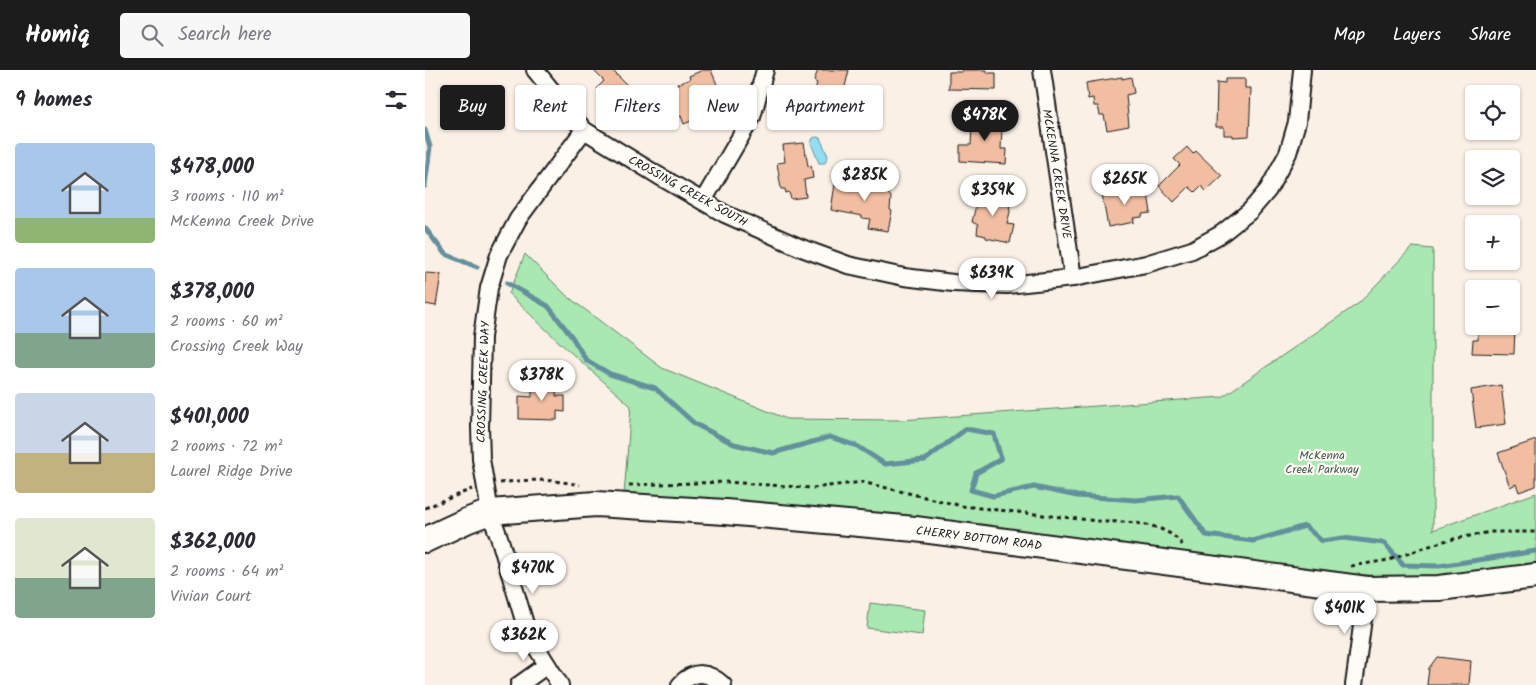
<!DOCTYPE html>
<meta charset="utf-8">
<style>
:root{--surface:#fff;--page:#f7f7f7;--text:#2b2b33;--muted:#7c7c81;--accent:#1c1c1c}
body{margin:0;font-family:Kalam,sans-serif;background:var(--page);color:var(--text);height:100vh;display:flex;flex-direction:column;font-size:19px;white-space:nowrap}
*{box-sizing:border-box;margin:0}
p{font-size:16px;color:var(--muted)}
.icon{flex:none;width:28px;height:28px;fill:none;stroke:currentColor;stroke-width:2;stroke-linecap:round;stroke-linejoin:round}
.map{position:relative;flex:1;overflow:hidden}
.side{display:flex;flex-direction:column;background:var(--surface);width:425px}
.side>*{flex:none}
.top-card{position:absolute;left:15px;top:15px;width:475px;height:45px;display:flex;gap:10px}
.controls{position:absolute;left:1040px;top:15px;display:grid;gap:10px}
.controls a{display:grid;place-items:center;width:55px;height:55px;border-radius:5px;background:var(--surface);box-shadow:0 1px 4px #0004;font-size:25px}
.price{position:absolute;translate:-50% -42px;padding:0 11px;border-radius:18px;background:#fff;color:#222;font-size:16px;line-height:32px;filter:drop-shadow(0 1px 2px #0008)}
.price::after{content:'';position:absolute;left:50%;top:30px;width:15px;height:11px;margin-left:-8px;background:inherit;clip-path:polygon(0 0,100% 0,50% 100%)}
.price.selected{background:var(--accent);color:#fff}
ul{padding:0;list-style:none}
li{display:flex;align-items:center;gap:15px;height:125px;padding:0 15px}
li span{display:grid;place-items:center;flex:none;width:140px;height:100px;border-radius:5px;color:#555}
li>.icon{margin-inline-start:auto}
span .icon{width:60px;height:60px;fill:#fffc;stroke-width:1}
li b{font-size:21px}
h2{display:flex;justify-content:space-between;align-items:center;height:60px;padding:0 15px;font-size:21px}
.chip{padding:0 18px;border-radius:5px;background:var(--surface);box-shadow:0 1px 4px #0004;font-size:18px;line-height:45px}
.chip.selected{background:var(--accent);color:#fff}
header{display:flex;align-items:center;gap:30px;box-sizing:border-box;height:70px;padding:0 25px;background:var(--accent);color:#fff}
header strong{font-size:24px}
nav{display:flex;gap:28px;margin-inline-start:auto;font-size:18px}
.search{width:350px;height:45px;background:var(--page);display:flex;align-items:center;gap:12px;box-sizing:border-box;padding:0 18px;border-radius:5px;color:var(--muted);font-size:19px}
main{display:flex;flex:1;min-height:0}
.map>svg:first-child{display:block}
</style>
<header>
<strong>Homiq</strong>
<div class="search"><svg class="icon" aria-label="search" viewBox="0 0 24 24"><circle cx="10" cy="10" r="6"/><path d="M15 15l6 6"/></svg>Search here</div>
<nav><a>Map</a><a>Layers</a><a>Share</a></nav>
</header>
<main>
<section class="side">
<h2>9 homes<svg class="icon" aria-label="filters" viewBox="0 0 24 24"><path d="M4 7h16M4 17h16"/><circle cx="9" cy="7" r="2"/><circle cx="15" cy="17" r="2"/></svg></h2>
<ul>
<li><span style="background:linear-gradient(#a9c7e8 75%,#8fb573 0)"><svg class="icon" aria-label="home" viewBox="0 0 24 24"><path d="M3 11l9-7 9 7M6 9v11h12V9"/></svg></span><div><b>$478,000</b><p>3 rooms · 110 m²</p><p>McKenna Creek Drive</p></div></li>
<li><span style="background:linear-gradient(#a9c7e8 65%,#7fa58c 0)"><svg class="icon" aria-label="home" viewBox="0 0 24 24"><path d="M3 11l9-7 9 7M6 9v11h12V9"/></svg></span><div><b>$378,000</b><p>2 rooms · 60 m²</p><p>Crossing Creek Way</p></div></li>
<li><span style="background:linear-gradient(#c9d6e8 60%,#c2b280 0)"><svg class="icon" aria-label="home" viewBox="0 0 24 24"><path d="M3 11l9-7 9 7M6 9v11h12V9"/></svg></span><div><b>$401,000</b><p>2 rooms · 72 m²</p><p>Laurel Ridge Drive</p></div></li>
<li><span style="background:linear-gradient(#dfe7d0 60%,#7fa58c 0)"><svg class="icon" aria-label="home" viewBox="0 0 24 24"><path d="M3 11l9-7 9 7M6 9v11h12V9"/></svg></span><div><b>$362,000</b><p>2 rooms · 64 m²</p><p>Vivian Court</p></div></li>
</ul>
</section>
<div class="map">
<svg width="1111" height="615" viewBox="0 0 1111 615">
<rect width="100%" height="100%" fill="#fbf0e6"/>
<filter id="ink" filterUnits="userSpaceOnUse"><feTurbulence type="fractalNoise" baseFrequency=".02" numOctaves="2"/><feDisplacementMap in="SourceGraphic" scale="10" xChannelSelector="R" yChannelSelector="G"/><feConvolveMatrix kernelMatrix="1 2 1 2 8 2 1 2 1" color-interpolation-filters="sRGB"/></filter>
<g filter="url(#ink)">
<!-- green -->
<g fill="#a9e8b0" stroke="#628266">
<polygon points="987,177 1008,179 1008,460 1111,423 1111,497 1000,509 870,500 199,425 206,336 134,272 84,224 100,184 142,226 237,298 362,349 476,350 797,327 934,233"/>
<polygon points="445,533 500,540 497,565 442,558"/>
</g>
<!-- water -->
<polygon fill="#93def3" stroke="#63909d" points="392,67 395,68 403,86 400,93 394,93 386,73 388,68"/>
<g fill="none" stroke-linecap="round" stroke-linejoin="round">
<!-- stream -->
<g stroke="#63909d" stroke-width="5">
<polyline points="0,60 5,77 0,116"/>
<polyline points="0,158 20,184 52,197"/>
<polyline points="82,213 123,236 147,267 161,290 185,304 230,318 270,354 309,374 348,383 405,367 432,376 460,394 500,390 541,359 569,364 576,389 551,403 546,420 568,426 609,417 652,426 711,430 753,426 781,465 828,471 880,456 897,471 918,468 959,473 978,495 1014,496 1111,481"/>
</g>
</g>
<!-- building -->
<g fill="#f1bea2" stroke="#1c1c1c">
<polygon points="168,0 187,0 203,16 186,33 172,18 179,11"/>
<polygon points="278,0 286,0 293,17 270,27 278,46 259,54 256,46 231,56 221,32 230,28 229,24 265,9 264,6"/>
<polygon points="393,0 424,0 412,50 384,42 392,13 389,11"/>
<polygon points="537,0 562,0 562,3 571,3 571,20 524,19 524,2 537,2"/>
<polygon points="697,7 697,9 706,7 709,23 701,25 704,56 682,60 679,45 675,45 673,36 669,36 668,28 663,29 661,13"/>
<polygon points="800,9 820,9 820,18 826,18 824,66 808,67 808,65 799,65 799,57 791,57 792,12 800,13"/>
<polygon points="549,46 574,46 574,58 577,58 576,79 582,79 581,94 535,91 535,75 546,75 547,55 549,55"/>
<polygon points="379,73 383,96 386,95 388,108 379,110 381,127 366,129 364,122 361,123 360,119 356,119 352,93 360,92 358,75"/>
<polygon points="762,77 768,84 771,81 797,106 781,121 776,116 770,122 764,117 749,132 734,116 755,95 749,89"/>
<polygon points="443,109 464,112 463,123 466,127 465,140 467,141 463,161 443,158 445,149 437,148 437,146 406,140 410,114 425,117 427,110 442,113"/>
<polygon points="705,114 707,125 723,123 726,143 717,144 717,147 708,148 709,152 683,157 677,124 691,122 690,117"/>
<polygon points="554,122 582,127 581,131 584,132 585,142 582,154 589,155 585,173 561,168 561,166 552,164 553,155 547,152"/>
<polygon points="0,203 16,204 11,236 0,234"/>
<polygon points="1053,256 1090,256 1089,284 1047,283 1048,270 1053,270"/>
<polygon points="115,307 132,308 131,326 140,326 140,342 132,341 132,350 94,349 94,326 107,327 107,319 110,320 110,312"/>
<polygon points="1076,315 1081,354 1051,358 1046,320"/>
<polygon points="1111,370 1111,416 1094,422 1091,414 1085,417 1073,383"/>
<polygon points="1012,587 1046,591 1044,615 1002,615 1004,598"/>
</g>
<g fill="none" stroke-linecap="round" stroke-linejoin="round">
<defs>
<g id="street">
<polyline points="110,0 159,60 234,106 300,144 374,177 423,195 479,207 528,213 582,215 648,208 721,194 767,180 796,164 825,141 843,120 863,83 872,52 877,0"/>
<polyline points="617,0 648,208"/>
<polyline points="278,131 327,47 340,0"/>
<polyline points="94,615 122,595"/>
<polyline points="135,615 103,564 75,470 65,442 56,389 55,357 57,267 64,218 74,185 93,149 159,60"/>
<path d="M255,615c14,-16 29,-13 43,0"/>
<polyline points="929,615 942,519"/>
</g>
<polyline id="secondary" points="0,470 41,451 65,442 171,434 300,442 490,459 942,519 1014,518 1111,506"/>
</defs>
<!-- street casing -->
<use href="#street" stroke="#1c1c1c" stroke-width="20"/>
<!-- secondary casing -->
<use href="#secondary" stroke="#1c1c1c" stroke-width="28"/>
<!-- path -->
<g stroke="#1c1c1c" stroke-width="3" stroke-dasharray="4 4" stroke-linecap="butt">
<path d="M75,413c29,-4 51,-4 80,2"/>
<path d="M204,415l96,-3 88,6 49,-6 100,24 145,16c24,-1 62,2 76,24"/>
<polyline points="0,438 47,419"/>
<polyline points="926,496 964,490 1019,471 1065,462 1111,462"/>
</g>
<!-- street -->
<use href="#street" stroke="#fdfcf7" stroke-width="16"/>
<!-- secondary -->
<use href="#secondary" stroke="#fdfcf7" stroke-width="24"/>
</g>
</g>
<g text-anchor="middle" stroke-width="4.5" stroke-linejoin="round" paint-order="stroke">
<!-- street labels -->
<g font-size="12" fill="#1c1c1c" stroke="#fdfcf7">
<text transform="translate(632 104) rotate(81)" y="4">MCKENNA CREEK DRIVE</text>
<text transform="translate(263 121) rotate(29)" y="4">CROSSING CREEK SOUTH</text>
<text transform="translate(58 312) rotate(-88)" y="4">CROSSING CREEK WAY</text>
<text transform="translate(554 468) rotate(7)" y="4">CHERRY BOTTOM ROAD</text>
</g>
<!-- park labels -->
<g font-size="12" fill="#465948" stroke="#fdfcf7">
<text x="897" y="389">McKenna<tspan x="897" dy="14">Creek Parkway</tspan></text>
</g>
</g>
</svg>
<div class="controls">
<a><svg class="icon" aria-label="locate" viewBox="0 0 24 24"><circle cx="12" cy="12" r="6"/><path d="M12 2v4M12 18v4M2 12h4M18 12h4"/></svg></a>
<a><svg class="icon" aria-label="layers" viewBox="0 0 24 24"><path d="M12 4l9 5-9 5-9-5zM3 14l9 5 9-5"/></svg></a>
<a>+</a>
<a>−</a>
</div>
<b class="price selected" style="left:560px;top:72px">$478K</b>
<b class="price" style="left:440px;top:132px">$285K</b>
<b class="price" style="left:700px;top:136px">$265K</b>
<b class="price" style="left:568px;top:147px">$359K</b>
<b class="price" style="left:567px;top:230px">$639K</b>
<b class="price" style="left:117px;top:332px">$378K</b>
<b class="price" style="left:108px;top:525px">$470K</b>
<b class="price" style="left:920px;top:565px">$401K</b>
<b class="price" style="left:99px;top:592px">$362K</b>
<div class="top-card">
<a class="chip selected">Buy</a>
<a class="chip">Rent</a>
<a class="chip">Filters</a>
<a class="chip">New</a>
<a class="chip">Apartment</a>
</div>
</div>
</main>
